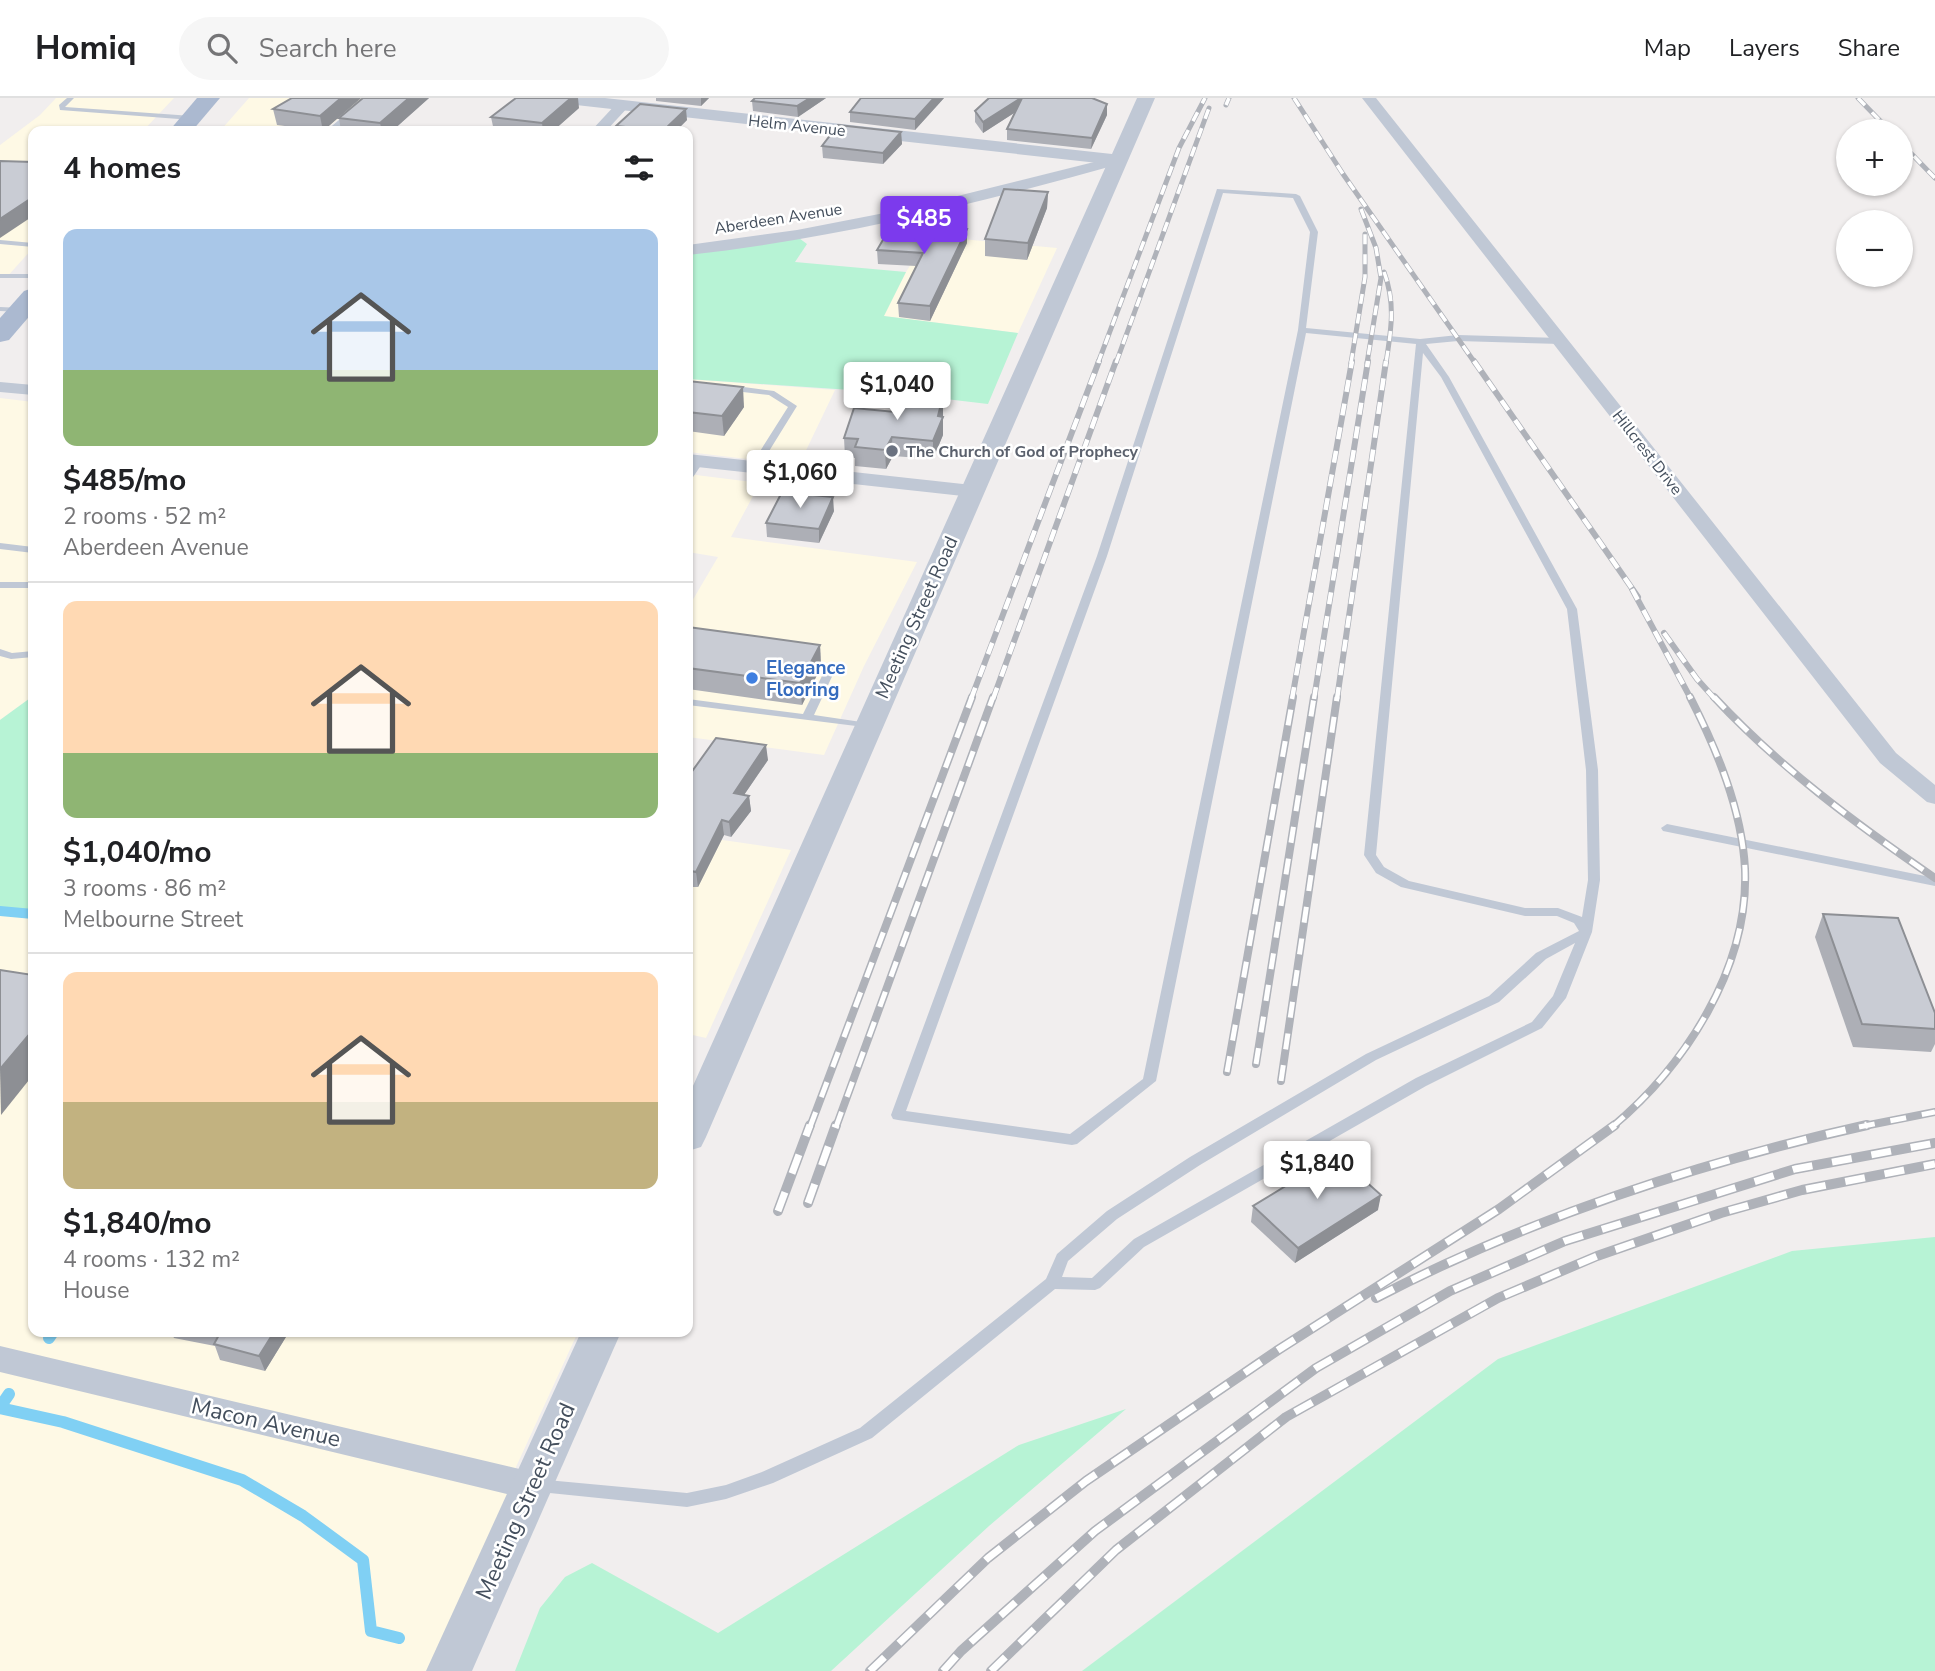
<!DOCTYPE html>
<meta charset="utf-8">
<style>
:root{--surface:#fff;--page:#f6f6f6;--text:#202124;--muted:#757577;--line:#e0e0e0;--accent:#7c3aed}
body{margin:0;font-family:"Nunito Sans",sans-serif;background:var(--page);color:var(--text);height:100vh;display:flex;flex-direction:column;font-size:26px;white-space:nowrap}
*{box-sizing:border-box;margin:0}
p{font-size:23px;color:var(--muted)}
.icon{flex:none;width:38px;height:38px;fill:none;stroke:currentColor;stroke-width:2;stroke-linecap:round;stroke-linejoin:round}
.map{position:relative;flex:1;overflow:hidden}
.sheet{position:absolute;left:28px;top:28px;width:665px;height:1211px;display:flex;flex-direction:column;background:var(--surface);border-radius:14px;box-shadow:0 2px 5px #0004}
.sheet>*{flex:none}
.controls{position:absolute;left:1836px;top:21px;display:grid;gap:14px}
.controls a{display:grid;place-items:center;width:77px;height:77px;border-radius:50%;background:var(--surface);box-shadow:0 2px 5px #0004;font-size:35px}
.price{position:absolute;translate:-50% -60px;padding:0 16px;border-radius:7px;background:#fff;color:#222;font-size:23px;line-height:46px;filter:drop-shadow(0 2px 4px #0008)}
.price::after{content:'';position:absolute;left:50%;top:42px;width:21px;height:16px;margin-left:-10px;background:inherit;clip-path:polygon(0 0,100% 0,50% 100%)}
.price.active{background:var(--accent);color:#fff}
ul{padding:0;list-style:none}
li{display:grid;align-content:center;gap:14px;height:371px;padding:0 35px}
li+li{border-top:2px solid var(--line)}
li span{display:grid;place-items:center;height:217px;border-radius:14px;color:#555}
li>.icon{margin-inline-start:auto}
span .icon{width:126px;height:126px;fill:#fffc;stroke-width:1}
li b{font-size:30px}
h2{display:flex;justify-content:space-between;align-items:center;height:84px;padding:0 35px;font-size:30px}
header{display:flex;align-items:center;gap:42px;box-sizing:border-box;height:98px;padding:0 35px;background:var(--surface);border-bottom:2px solid var(--line)}
header strong{font-size:33px}
nav{display:flex;gap:38px;margin-inline-start:auto;font-size:24px}
.search{width:490px;height:63px;background:var(--page);display:flex;align-items:center;gap:18px;box-sizing:border-box;padding:0 24px;border-radius:38px;color:var(--muted);font-size:26px}
.map>svg:first-child{display:block}
</style>
<header>
<strong>Homiq</strong>
<div class="search"><svg class="icon" aria-label="search" viewBox="0 0 24 24"><circle cx="10" cy="10" r="6"/><path d="M15 15l6 6"/></svg>Search here</div>
<nav><a>Map</a><a>Layers</a><a>Share</a></nav>
</header>
<div class="map">
<svg width="1935" height="1573" viewBox="0 0 1935 1573">
<rect width="100%" height="100%" fill="#f1eeee"/>
<!-- commercial -->
<g fill="#fef9e5">
<polygon points="56,0 174,0 143,33 33,33 33,150 6,180 0,179 0,47 40,17"/>
<polygon points="249,0 365,0 323,33 220,33"/>
<polygon points="929,138 1057,150 1018,235 883,218 906,174"/>
<polygon points="688,281 835,292 799,367 688,354"/>
<polygon points="0,300 33,304 33,598 0,622"/>
<polygon points="688,376 760,385 731,439 917,464 864,568 824,657 688,639 688,510 718,459 688,454"/>
<polygon points="688,737 791,752 706,940 688,936"/>
<polygon points="0,813 33,816 33,1234 578,1234 510,1382 532,1388 449,1573 0,1573"/>
</g>
<!-- green -->
<g fill="#b7f3d5">
<polygon points="795,137 807,146 795,164 906,174 884,218 1018,235 988,306 895,295 688,281 688,152"/>
<polygon points="33,598 33,816 0,812 0,622"/>
<polygon points="1935,1139 1935,1573 1082,1573 1498,1261 1792,1153"/>
<polygon points="1126,1311 989,1428 831,1573 515,1573 540,1510 565,1479 592,1465 718,1535 1019,1347"/>
</g>
<g fill="none" stroke-linecap="round" stroke-linejoin="round">
<!-- stream-far1 -->
<polyline stroke="#80d0f4" stroke-width="10" points="0,813 33,816"/>
<!-- stream -->
<g stroke="#80d0f4" stroke-width="12">
<polyline points="49,1240 53,1234"/>
<polyline points="0,1309 9,1296"/>
<polyline points="0,1310 63,1324 242,1382 303,1418 363,1462 371,1533 399,1540"/>
</g>
<!-- service -->
<g fill="#c0c8d5" fill-rule="evenodd">
<polygon points="67,0 74,0 65,9 192,18 195,20 192,22 60,12 59,7"/>
<path d="M1217,91l79,5 4,2 18,36 -12,96 114,11 38,-4 103,3 4,3 -4,3 -103,-3 -32,3 23,33 128,232 21,161 2,110 -8,52 -26,66 -24,30 -116,58 -282,161 -44,41 -5,2 -40,-1 -183,149 -99,45 -47,16 -39,8 -157,-16 -2,-5 2,-5 6,-2 151,14 39,-8 36,-13 98,-44 186,-149 11,-25 50,-43 83,-54 176,-103 123,-58 47,-43 43,-22 -5,-8 -17,-7h-32l-124,-29 -25,-14 -12,-18 52,-511 -110,-11 -150,748 -79,63 -5,1 -174,-25 -5,-1 -2,-4 206,-559zM1223,95l70,5 17,34 -12,98 -155,749 -73,55 -164,-23 201,-555zM1423,255l18,24 126,232 19,161 2,110 -6,37 -24,-9h-33l-116,-27 -25,-14 -8,-12zM1575,845l-22,53 -21,26 -116,56 -282,161 -42,39 -30,-1 6,-16 49,-42 83,-54 176,-105 123,-58 47,-43z"/>
<polygon points="0,142 33,145 33,149 0,146"/>
<rect x="0" y="176" width="33" height="4"/>
<polygon points="0,209 21,210 25,212 21,214 0,213"/>
<polygon points="729,287 774,293 797,308 758,371 752,371 750,369 788,309 769,297 726,292 725,290"/>
<polygon points="699,360 704,363 691,382 688,383 688,373 696,361"/>
<polygon points="0,445 33,449 33,455 0,451"/>
<rect x="0" y="484" width="33" height="6"/>
<polygon points="0,551 12,555 33,553 33,559 11,561 0,558"/>
<polygon points="831,567 836,570 814,617 868,625 872,626 874,628 872,630 688,607 688,601 803,616 826,570"/>
<polygon points="1667,726 1935,780 1935,788 1663,733 1661,730"/>
</g>
<!-- minor -->
<g fill="#c0c8d5" fill-rule="evenodd">
<polygon points="365,0 380,0 341,33 326,33"/>
<polygon points="1362,0 1376,0 1896,655 1935,687 1935,706 1927,704 1880,665"/>
<polygon points="622,4 629,8 606,33 591,33 617,5"/>
<path d="M1118,58l7,4 -2,3c-143,40 -287,76 -435,92v-10l109,-15 108,-21z"/>
<polygon points="0,284 33,287 33,297 0,294"/>
<polygon points="688,356 972,387 982,393 972,399 688,368"/>
<polygon points="0,1248 532,1374 544,1378 548,1388 544,1398 532,1402 0,1274"/>
</g>
<!-- tertiary -->
<g fill="#c0c8d5" fill-rule="evenodd">
<polygon points="549,0 605,0 1112,56 1137,0 1155,0 706,1039 701,1049 688,1053 688,999 1107,66 558,5"/>
<polygon points="581,1234 621,1234 472,1573 426,1573"/>
</g>
<!-- primary -->
<g fill="#abb9d0" fill-rule="evenodd">
<polygon points="197,0 220,0 192,33 169,33"/>
<polygon points="33,190 33,214 9,242 0,244 0,220 24,193"/>
</g>
<defs>
<g id="rail-far3">
<polyline points="1294,0 1343,76 1475,265"/>
<polyline points="1858,0 1890,33"/>
<polyline points="1226,7 1229,0"/>
<polyline points="1900,44 1935,80"/>
<polyline points="1361,111 1376,150 1381,180 1367,265"/>
<path d="M1384,174c12,32 7,58 2,91"/>
<polyline points="1098,265 1179,50 1205,0"/>
<polyline points="1116,265 1209,10"/>
<polyline points="1351,265 1365,179 1365,136"/>
</g>
<g id="rail-far2">
<polyline points="1474,263 1638,499"/>
<polyline points="1632,491 1691,601"/>
<polyline points="1664,535 1697,581 1715,601"/>
<polyline points="971,601 1099,263"/>
<polyline points="993,601 1116,263"/>
<polyline points="1292,601 1352,263"/>
<polyline points="1314,601 1368,263"/>
<polyline points="1337,601 1386,263"/>
</g>
<g id="rail-far1">
<path d="M1714,599c65,70 142,127 221,181"/>
<polyline points="1256,966 1314,599"/>
<polyline points="1227,974 1293,599"/>
<polyline points="1281,983 1337,599"/>
<polyline points="810,1029 972,599"/>
<polyline points="836,1029 993,599"/>
<path d="M1612,1029c73,-61 137,-159 133,-258 -3,-59 -28,-119 -55,-172"/>
<polyline points="1859,1029 1935,1014"/>
</g>
<g id="rail">
<polyline points="808,1105 836,1027"/>
<polyline points="778,1113 810,1027"/>
<path d="M1376,1200c152,-79 324,-136 491,-173"/>
<polyline points="870,1573 988,1460 1086,1383 1278,1252 1499,1111 1615,1027"/>
<polyline points="943,1573 961,1553 1095,1433 1316,1270 1450,1193 1565,1143 1795,1071 1935,1045"/>
<polyline points="991,1573 1116,1452 1286,1319 1498,1200 1597,1158 1721,1115 1802,1092 1935,1066"/>
</g>
</defs>
<!-- rail-far3 casing -->
<use href="#rail-far3" stroke="#afb2b9" stroke-width="5"/>
<!-- rail-far2 casing -->
<use href="#rail-far2" stroke="#afb2b9" stroke-width="6"/>
<!-- rail-far1 casing -->
<use href="#rail-far1" stroke="#afb2b9" stroke-width="8"/>
<!-- rail casing -->
<use href="#rail" stroke="#afb2b9" stroke-width="10"/>
<!-- rail-far3 -->
<use href="#rail-far3" stroke="#fff" stroke-width="3.5" stroke-dasharray="10" stroke-linecap="butt"/>
<!-- rail-far2 -->
<use href="#rail-far2" stroke="#fff" stroke-width="4.5" stroke-dasharray="12" stroke-linecap="butt"/>
<!-- rail-far1 -->
<use href="#rail-far1" stroke="#fff" stroke-width="5" stroke-dasharray="16" stroke-linecap="butt"/>
<!-- rail -->
<use href="#rail" stroke="#fff" stroke-width="7" stroke-dasharray="20" stroke-linecap="butt"/>
</g>
<!-- wall -->
<g fill="#adafb6">
<polygon points="292,0 361,0 323,33 277,27 273,11"/>
<polygon points="363,0 429,0 392,33 341,33 339,20"/>
<polygon points="656,0 709,0 701,8 656,3"/>
<polygon points="826,0 798,19 753,13 752,3"/>
<polygon points="944,0 915,32 850,24 850,14"/>
<polygon points="579,10 553,33 494,33 491,19"/>
<polygon points="975,13 1107,17 1091,51 1007,42 1007,31 1014,15 983,35 975,24"/>
<polygon points="687,22 676,33 616,33 616,28"/>
<polygon points="901,34 902,46 883,66 823,60 822,48"/>
<polygon points="1048,94 1047,110 1027,162 985,158 985,141"/>
<polygon points="967,145 930,223 899,219 898,205 916,168 878,166 877,152"/>
<polygon points="688,283 744,309 724,338 688,333"/>
<polygon points="943,298 943,337 933,361 893,358 886,371 855,368 855,360 845,359 844,340 895,314"/>
<polygon points="834,413 819,445 767,439 766,425"/>
<polygon points="688,529 820,547 821,569 802,607 688,591"/>
<polygon points="768,662 744,697 749,698 751,713 731,739 724,737 698,789 693,789 688,800 688,679"/>
<polygon points="1823,816 1935,915 1935,946 1931,954 1853,949 1815,839"/>
<polygon points="1253,1108 1378,1112 1295,1165 1251,1124"/>
<polygon points="171,1234 289,1234 265,1273 220,1262 215,1248 174,1240"/>
</g>
<!-- shaded-wall -->
<g fill="#8d8f94">
<polygon points="341,0 361,0 323,33 320,18"/>
<polygon points="409,0 429,0 392,33 382,33 380,25"/>
<polygon points="571,0 578,0 579,10 553,33 543,33 542,25"/>
<polygon points="701,0 709,0 701,8"/>
<polygon points="810,0 826,0 798,19 797,8"/>
<polygon points="934,0 944,0 915,32 915,21"/>
<polygon points="1021,0 1022,10 983,35 983,24"/>
<polygon points="1107,6 1107,17 1091,51 1092,40"/>
<polygon points="686,11 687,22 676,33 663,33"/>
<polygon points="901,34 902,46 883,66 883,55"/>
<polygon points="1048,94 1047,110 1027,162 1028,145"/>
<polygon points="33,99 33,118 0,140 0,121"/>
<polygon points="967,131 967,145 930,223 930,208"/>
<polygon points="743,289 744,309 724,338 722,318"/>
<polygon points="943,298 943,337 933,361 933,343"/>
<polygon points="892,339 893,358 886,371 885,352"/>
<polygon points="833,399 834,413 819,445 819,431"/>
<polygon points="820,547 821,569 802,607 800,585"/>
<polygon points="766,647 768,662 735,710 734,695"/>
<polygon points="749,698 751,713 731,739 729,724"/>
<polygon points="722,722 724,737 698,789 696,774"/>
<polygon points="691,773 693,789 688,800 688,781"/>
<polygon points="33,932 33,977 1,1017 0,971"/>
<polygon points="1381,1097 1378,1112 1295,1165 1298,1150"/>
<polygon points="274,1234 289,1234 265,1273 259,1258"/>
</g>
<!-- building -->
<g fill="#c9ccd4" stroke="#8d8f94" stroke-width="2">
<polygon points="292,0 341,0 320,18 273,11"/>
<polygon points="363,0 409,0 380,25 339,20"/>
<polygon points="516,0 571,0 542,25 491,19"/>
<polygon points="755,0 810,0 797,8 752,3"/>
<polygon points="861,0 934,0 915,21 850,14"/>
<polygon points="989,0 1021,0 983,24 975,13"/>
<polygon points="1022,0 1092,0 1107,6 1092,40 1007,31"/>
<polygon points="640,6 686,11 663,33 616,28"/>
<polygon points="838,27 901,34 883,55 822,48"/>
<polygon points="0,63 33,64 33,99 0,121"/>
<polygon points="1004,91 1048,94 1028,145 985,141"/>
<polygon points="894,123 967,131 930,208 898,205 923,155 877,152"/>
<polygon points="688,283 743,289 722,318 688,314"/>
<polygon points="902,295 943,298 938,318 943,319 933,343 892,339 885,352 855,349 858,341 844,340 854,310 895,314"/>
<polygon points="782,394 833,399 819,431 766,425"/>
<polygon points="688,529 820,547 800,585 688,570"/>
<polygon points="716,640 766,647 734,695 749,698 729,724 722,722 696,774 691,773 688,781 688,679"/>
<polygon points="1823,816 1898,820 1935,915 1935,931 1862,926"/>
<polygon points="0,872 33,877 33,932 0,971"/>
<polygon points="1336,1057 1381,1097 1298,1150 1253,1108"/>
<polygon points="212,1234 274,1234 259,1258 214,1246 220,1235"/>
</g>
<!-- markers -->
<circle fill="#6b7280" stroke="#fff" stroke-width="2.5" cx="892" cy="353" r="7"/>
<circle fill="#3f7fe0" stroke="#fff" stroke-width="2.5" cx="752" cy="580" r="7"/>
<g text-anchor="middle" stroke-width="5" stroke-linejoin="round" paint-order="stroke">
<!-- far-street labels -->
<g font-size="16" fill="#444f5d" stroke="#fff">
<text transform="translate(797 27) rotate(6)" y="6">Helm Avenue</text>
<text transform="translate(778 120) rotate(-9)" y="6">Aberdeen Avenue</text>
<text transform="translate(1648 354) rotate(52)" y="6">Hillcrest Drive</text>
</g>
<!-- far-worship labels -->
<g font-size="16" font-weight="bold" fill="#5b616d" stroke="#fff" text-anchor="start">
<text x="906" y="359">The Church of God of Prophecy</text>
</g>
<!-- street labels -->
<g font-size="19" fill="#444f5d" stroke="#fff">
<text transform="translate(916 519) rotate(-66)" y="7">Meeting Street Road</text>
</g>
<!-- shop labels -->
<g font-size="19" font-weight="bold" fill="#366cbe" stroke="#fff" text-anchor="start">
<text x="766" y="576">Elegance<tspan x="766" dy="22">Flooring</tspan></text>
</g>
<!-- near-street labels -->
<g font-size="23" fill="#444f5d" stroke="#fff">
<text transform="translate(266 1324) rotate(13)" y="8">Macon Avenue</text>
<text transform="translate(525 1403) rotate(-66)" y="8">Meeting Street Road</text>
</g>
</g>
</svg>
<div class="controls">
<a>+</a>
<a>−</a>
</div>
<b class="price active" style="left:924px;top:158px">$485</b>
<b class="price" style="left:897px;top:324px">$1,040</b>
<b class="price" style="left:800px;top:412px">$1,060</b>
<b class="price" style="left:1317px;top:1103px">$1,840</b>
<section class="sheet">
<h2>4 homes<svg class="icon" aria-label="filters" viewBox="0 0 24 24"><path d="M4 7h16M4 17h16"/><circle cx="9" cy="7" r="2"/><circle cx="15" cy="17" r="2"/></svg></h2>
<ul>
<li><span style="background:linear-gradient(#a9c7e8 65%,#8fb573 0)"><svg class="icon" aria-label="home" viewBox="0 0 24 24"><path d="M3 11l9-7 9 7M6 9v11h12V9"/></svg></span><div><b>$485/mo</b><p>2 rooms · 52 m²</p><p>Aberdeen Avenue</p></div></li>
<li><span style="background:linear-gradient(#ffd9b3 70%,#8fb573 0)"><svg class="icon" aria-label="home" viewBox="0 0 24 24"><path d="M3 11l9-7 9 7M6 9v11h12V9"/></svg></span><div><b>$1,040/mo</b><p>3 rooms · 86 m²</p><p>Melbourne Street</p></div></li>
<li><span style="background:linear-gradient(#ffd9b3 60%,#c2b280 0)"><svg class="icon" aria-label="home" viewBox="0 0 24 24"><path d="M3 11l9-7 9 7M6 9v11h12V9"/></svg></span><div><b>$1,840/mo</b><p>4 rooms · 132 m²</p><p>House</p></div></li>
</ul>
</section>
</div>
